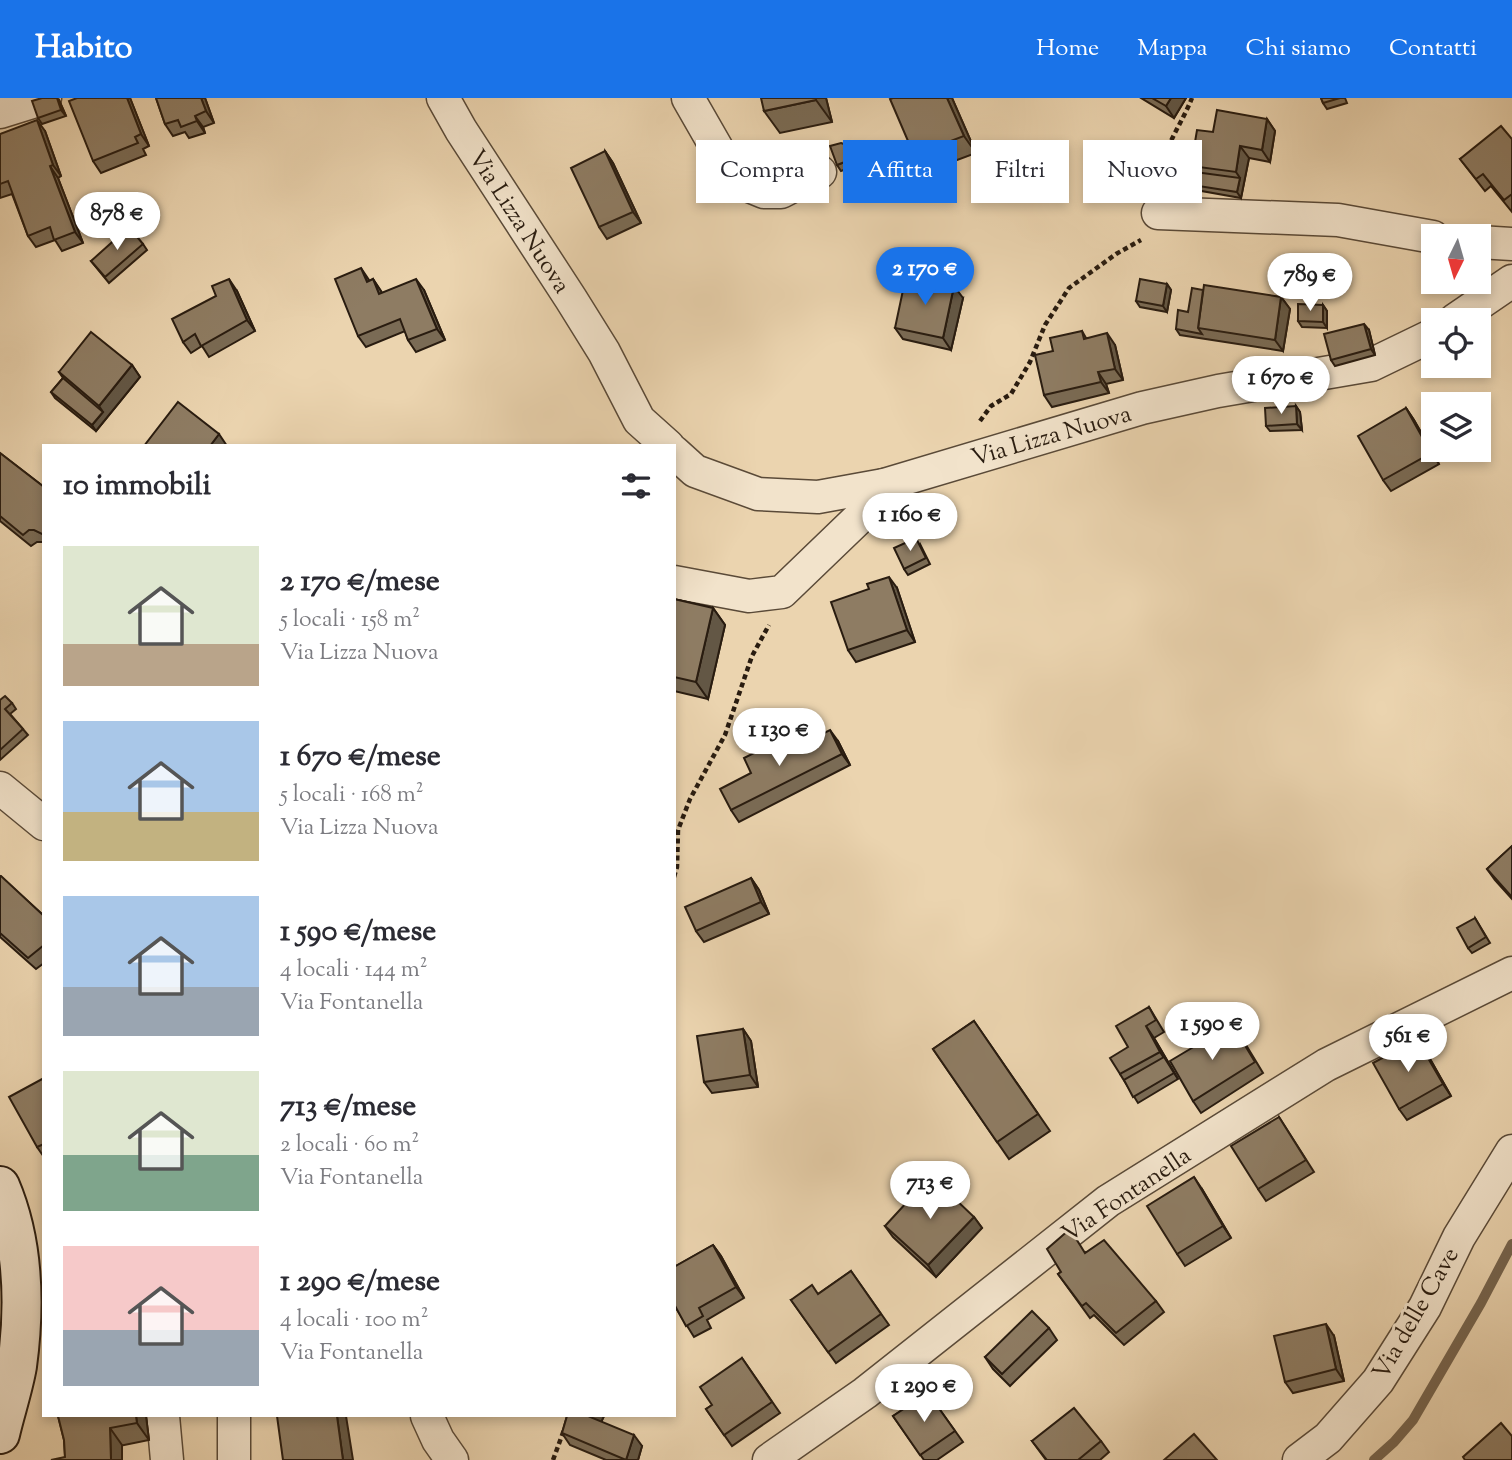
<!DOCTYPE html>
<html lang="it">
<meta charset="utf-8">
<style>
:root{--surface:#fff;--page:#f2f2f3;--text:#2b2b33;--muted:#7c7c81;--accent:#1a73e8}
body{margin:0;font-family:"Sorts Mill Goudy",serif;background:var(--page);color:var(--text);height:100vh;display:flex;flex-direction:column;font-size:26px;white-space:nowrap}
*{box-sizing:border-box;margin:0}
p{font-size:23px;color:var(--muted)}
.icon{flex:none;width:38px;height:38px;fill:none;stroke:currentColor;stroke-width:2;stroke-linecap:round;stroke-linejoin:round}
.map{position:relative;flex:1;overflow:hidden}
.side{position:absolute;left:42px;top:346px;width:634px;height:973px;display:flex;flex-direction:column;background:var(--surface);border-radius:0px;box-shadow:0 4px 10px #0003}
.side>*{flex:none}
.banner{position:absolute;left:696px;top:42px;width:665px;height:63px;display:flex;gap:14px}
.needle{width:46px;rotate:185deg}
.buttons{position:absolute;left:1421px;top:126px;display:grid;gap:14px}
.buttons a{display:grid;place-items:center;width:70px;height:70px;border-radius:0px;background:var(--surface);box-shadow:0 4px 10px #0003;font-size:35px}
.price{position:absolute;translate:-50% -60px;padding:0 16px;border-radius:24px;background:#fff;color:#222;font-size:23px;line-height:46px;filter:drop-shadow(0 2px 4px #0008)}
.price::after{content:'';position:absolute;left:50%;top:42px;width:21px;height:16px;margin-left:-10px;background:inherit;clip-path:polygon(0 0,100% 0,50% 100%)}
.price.selected{background:var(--accent);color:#fff}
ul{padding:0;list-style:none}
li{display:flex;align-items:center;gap:21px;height:175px;padding:0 21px}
li span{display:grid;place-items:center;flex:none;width:196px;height:140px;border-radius:0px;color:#555}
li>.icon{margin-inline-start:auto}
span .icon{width:84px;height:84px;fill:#fffc;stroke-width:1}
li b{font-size:30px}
h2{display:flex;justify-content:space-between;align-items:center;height:84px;padding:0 21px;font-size:30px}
.chip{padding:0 24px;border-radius:0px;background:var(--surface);box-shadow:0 4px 10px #0003;font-size:24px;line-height:63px}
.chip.selected{background:var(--accent);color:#fff}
header{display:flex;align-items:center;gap:42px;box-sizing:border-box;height:98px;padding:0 35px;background:var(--accent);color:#fff}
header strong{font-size:33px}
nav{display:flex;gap:38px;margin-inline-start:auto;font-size:24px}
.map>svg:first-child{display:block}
</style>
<header>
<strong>Habito</strong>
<nav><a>Home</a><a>Mappa</a><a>Chi siamo</a><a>Contatti</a></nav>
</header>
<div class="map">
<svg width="1512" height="1362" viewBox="0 0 1512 1362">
<rect width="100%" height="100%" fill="#ebd4af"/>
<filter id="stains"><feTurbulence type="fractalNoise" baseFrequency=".00286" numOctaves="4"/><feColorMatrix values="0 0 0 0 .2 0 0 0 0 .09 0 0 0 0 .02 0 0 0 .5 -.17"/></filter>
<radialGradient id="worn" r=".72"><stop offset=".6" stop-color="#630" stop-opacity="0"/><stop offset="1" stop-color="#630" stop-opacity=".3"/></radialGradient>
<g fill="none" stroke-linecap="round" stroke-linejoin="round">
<!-- stream -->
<polyline stroke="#76654f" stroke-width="10" points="1374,1362 1394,1344 1413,1322 1481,1205 1512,1146"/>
<defs>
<g id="street">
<polyline points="443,0 461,32 571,201 604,254 639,322 668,348"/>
<polyline points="688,0 731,75 747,87 764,94 781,94 820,74"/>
<polyline points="0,14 45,0"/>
<polyline points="1158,115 1338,122 1433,139"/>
<polyline points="1479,144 1512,146"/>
<polyline points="1455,222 1512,183"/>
<polyline points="674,354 695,373 758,396 818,399 884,387 1142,310 1218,293 1371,267 1433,237"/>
<polyline points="674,484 749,498 782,494 861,418 884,387"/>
<polyline points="0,690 44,726"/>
<polyline points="163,1318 167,1362"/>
<polyline points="427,1318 438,1342 452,1362"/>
<polyline points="234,1362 234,1318"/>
<polyline points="769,1362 865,1295 1108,1103 1326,967 1512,875"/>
<polyline points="1299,1362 1328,1340 1378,1283 1425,1209 1459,1139 1512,1053"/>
</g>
<path id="secondary" d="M0,1088c24,56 25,121 17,180 -4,23 -12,46 -17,68"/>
</defs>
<!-- street casing -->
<use href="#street" stroke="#5a4a38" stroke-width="35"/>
<!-- secondary casing -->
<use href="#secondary" stroke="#291c10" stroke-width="42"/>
<!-- path -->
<g stroke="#291c10" stroke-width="4.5" stroke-dasharray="5 3.5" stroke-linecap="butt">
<path d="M1157,82c5,-29 24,-55 35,-82"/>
<polyline points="980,323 991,308 1011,296 1030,264 1045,227 1069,190 1116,156 1141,142"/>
<polyline points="674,779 677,769 678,732 690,701 725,637 752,558 769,527"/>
<polyline points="553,1362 564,1332"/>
</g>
<!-- street -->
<use href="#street" stroke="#f2e3cb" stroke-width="32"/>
<!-- secondary -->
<use href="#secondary" stroke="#f2e3cb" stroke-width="38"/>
</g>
<!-- wall -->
<g fill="#7a6b55" stroke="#291c10" stroke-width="2">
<polygon points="130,0 149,48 143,51 146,57 101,75 93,63"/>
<polygon points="156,0 205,0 214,25 203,29 205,35 189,40 185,34 173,38 165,26"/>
<polygon points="826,0 832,24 780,35 764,13"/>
<polygon points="952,0 976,55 925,74 914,57"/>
<polygon points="1141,0 1186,0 1174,20"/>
<polygon points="1321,0 1345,0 1347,5 1327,11 1323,5"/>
<polygon points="59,2 66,18 42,26 38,20"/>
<polygon points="1267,21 1275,33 1270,64 1249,60 1241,100 1196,92 1192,87 1195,74 1191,68 1213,34"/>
<polygon points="45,33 61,78 58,80 83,145 62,153 55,142 36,149 28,138 12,96 0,100 0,36"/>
<polygon points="1512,41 1512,114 1491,88 1485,93 1460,61"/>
<polygon points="605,53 613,65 641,125 607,141 599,129"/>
<polygon points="868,55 872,61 841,73 837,67"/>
<polygon points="143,146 147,152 109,185 91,163"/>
<polygon points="373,181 382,195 424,192 445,242 416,254 408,242 405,233 366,249 358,238 370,183"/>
<polygon points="1167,186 1171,192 1167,214 1140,209 1136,203"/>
<polygon points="1203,192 1281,199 1290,211 1283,253 1180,237 1176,231"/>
<polygon points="237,193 255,233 209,259 202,248 191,255 183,244"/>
<polygon points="963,200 951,252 903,241 895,230"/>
<polygon points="1323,207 1327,213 1327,230 1302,229 1298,223"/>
<polygon points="1369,232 1375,257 1335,268 1331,262"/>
<polygon points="1082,233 1086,240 1115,247 1123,282 1106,286 1109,295 1052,309 1044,297 1053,253"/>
<polygon points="132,267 140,279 96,333 55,300 51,294 63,280 59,274"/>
<polygon points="1296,308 1300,314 1302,332 1270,333 1266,328"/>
<polygon points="1406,310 1414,322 1439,366 1391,393 1383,382"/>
<polygon points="0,355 44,389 44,444 37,444 31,448 0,423"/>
<polygon points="920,446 930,466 908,477 904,471"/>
<polygon points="897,490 915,544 856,564 848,552"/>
<polygon points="674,501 713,510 725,527 708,601 674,593"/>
<polygon points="0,602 12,605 16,611 10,616 28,637 0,662"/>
<polygon points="838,643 850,667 739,724 731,712 751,675 786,654"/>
<polygon points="1512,748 1512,801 1495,782 1487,771"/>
<polygon points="0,778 44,818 44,865 36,871 0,839"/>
<polygon points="751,780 759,792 769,816 704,844 696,833"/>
<polygon points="1475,820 1490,845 1472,855 1468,850"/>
<polygon points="1149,909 1164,934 1154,940 1178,981 1138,1005 1120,976 1128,949"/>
<polygon points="974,923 1050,1033 1009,1061 933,951"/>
<polygon points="743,931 751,943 758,989 712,995 704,984"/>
<polygon points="1240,937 1263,975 1201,1015 1193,1003"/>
<polygon points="1425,952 1451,998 1407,1022 1399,1011"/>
<polygon points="44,980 44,1059 37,1049"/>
<polygon points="1279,1019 1314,1074 1266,1103 1258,1091"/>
<polygon points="1202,1091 1231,1140 1185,1168 1177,1156"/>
<polygon points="974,1119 982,1130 936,1179 893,1139 885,1128"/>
<polygon points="713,1147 721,1158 744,1200 707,1222 711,1230 694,1239 676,1210 674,1212 674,1169"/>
<polygon points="1086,1154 1156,1203 1164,1214 1124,1247 1094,1217 1090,1220 1058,1176"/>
<polygon points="851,1173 889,1227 836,1265 791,1202 818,1196"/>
<polygon points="1049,1230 1057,1242 1010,1288 993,1271 985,1259"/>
<polygon points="1334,1238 1344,1283 1293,1295 1285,1284"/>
<polygon points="742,1260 780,1315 732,1348 706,1311 712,1307"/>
<polygon points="928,1295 963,1344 937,1362 924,1362 893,1318"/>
<polygon points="58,1318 146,1318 149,1342 65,1359 64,1342"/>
<polygon points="567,1318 604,1318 601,1324 642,1348 638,1362 606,1362 570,1347 562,1335"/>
<polygon points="1032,1343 1101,1343 1109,1354 1100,1362 1046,1362"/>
</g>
<!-- shaded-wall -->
<g fill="#635745" stroke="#291c10" stroke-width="2">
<polygon points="57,0 59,2 66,18 61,12"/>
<polygon points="127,0 130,0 149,48 141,36"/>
<polygon points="201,0 205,0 214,25 206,13"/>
<polygon points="816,0 826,0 832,24 816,2"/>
<polygon points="947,0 952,0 976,55 964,38"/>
<polygon points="1171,0 1186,0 1174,20 1166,8"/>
<polygon points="195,18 203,29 205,35 197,23"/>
<polygon points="1267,21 1275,33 1270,64 1262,52"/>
<polygon points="37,22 45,33 61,78 53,67"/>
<polygon points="1240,48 1249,60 1241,100 1237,94 1240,80 1236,74"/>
<polygon points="605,53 613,65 641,125 633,114"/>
<polygon points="50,68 58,80 83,145 75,134"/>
<polygon points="361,170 369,182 375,196 367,184"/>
<polygon points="229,181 237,193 255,233 247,222"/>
<polygon points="373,181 381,193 387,207 379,196"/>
<polygon points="416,181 424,192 445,242 437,231"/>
<polygon points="1167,186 1171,192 1167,214 1163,208"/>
<polygon points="954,188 963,200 951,252 943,240"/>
<polygon points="1281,199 1290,211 1283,253 1275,242"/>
<polygon points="1323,207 1327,213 1327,230 1323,224"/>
<polygon points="1364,226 1369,232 1375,257 1371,251"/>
<polygon points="1107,235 1115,247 1123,282 1115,271"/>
<polygon points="132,267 140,279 96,333 92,327 103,314 99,308"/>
<polygon points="1098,274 1106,286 1109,295 1101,284"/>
<polygon points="1296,308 1300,314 1302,332 1297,326"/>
<polygon points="1406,310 1414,322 1439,366 1431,355"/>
<polygon points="219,336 227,348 210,348"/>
<polygon points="889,479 897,490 915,544 907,532"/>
<polygon points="713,510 725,527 708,601 696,584"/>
<polygon points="830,632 838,643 850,667 842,656"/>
<polygon points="751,780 759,792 769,816 761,804"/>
<polygon points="1146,928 1154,940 1178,981 1160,954"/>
<polygon points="743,931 751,943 758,989 750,977"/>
<polygon points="1417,941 1425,952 1451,998 1443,986"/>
<polygon points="1194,1079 1202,1091 1231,1140 1223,1128"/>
<polygon points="974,1119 982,1130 936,1179 928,1167"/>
<polygon points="713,1147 721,1158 744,1200 736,1189"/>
<polygon points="1326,1226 1334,1238 1344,1283 1336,1271"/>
<polygon points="136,1318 146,1318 149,1342 137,1325"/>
<polygon points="337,1318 346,1318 353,1362 343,1362"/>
<polygon points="591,1318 604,1318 598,1331 590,1319"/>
<polygon points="110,1330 122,1347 122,1362 111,1362"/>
<polygon points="634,1337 642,1348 638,1362 626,1362"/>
</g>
<!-- building -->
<g fill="#8e7c63" stroke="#291c10" stroke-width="2">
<polygon points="42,0 57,0 61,12 38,20 32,3"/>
<polygon points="77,0 127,0 141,36 135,39 138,45 93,63 69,3"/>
<polygon points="156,0 201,0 206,13 195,18 197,23 181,29 178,22 165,26"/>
<polygon points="761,0 816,0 816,2 764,13"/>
<polygon points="893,0 947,0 964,38 914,57 890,1"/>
<polygon points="1152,0 1171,0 1166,8"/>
<polygon points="1321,0 1340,0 1323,5"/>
<polygon points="1217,12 1267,21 1262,52 1240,48 1236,74 1191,68 1197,32 1213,34"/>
<polygon points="37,22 53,67 50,68 75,134 54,142 50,129 28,138 8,83 0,86 0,36"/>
<polygon points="1501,28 1512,41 1512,96 1504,102 1483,76 1476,81 1460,61"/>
<polygon points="841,45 868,55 837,67 830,48"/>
<polygon points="605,53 633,114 599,129 571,70"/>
<polygon points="1195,74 1240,80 1237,94 1192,87"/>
<polygon points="129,129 143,146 105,179 91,163"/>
<polygon points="361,170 367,184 373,181 379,196 416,181 437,231 408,242 400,221 358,238 335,181"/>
<polygon points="906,178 954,188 943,240 895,230"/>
<polygon points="229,181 247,222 201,248 195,236 183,244 172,221 216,198 212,188"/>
<polygon points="1140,181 1167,186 1163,208 1136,203"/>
<polygon points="1204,187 1281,199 1275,242 1198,230"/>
<polygon points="1192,190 1203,192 1198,230 1202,236 1176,231 1178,212 1188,214"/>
<polygon points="1298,206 1323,207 1323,224 1298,223"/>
<polygon points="1364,226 1371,251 1331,262 1324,236"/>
<polygon points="1082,233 1084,241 1107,235 1115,271 1098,274 1101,284 1044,297 1035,257 1053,253 1050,240"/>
<polygon points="91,234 132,267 99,308 59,274"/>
<polygon points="63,280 103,314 92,327 51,294"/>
<polygon points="178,304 219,336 210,348 144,348"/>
<polygon points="1296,308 1297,326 1266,328 1265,310"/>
<polygon points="1406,310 1431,355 1383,382 1358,338"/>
<polygon points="0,355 44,389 44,437 34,432 29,432 23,437 0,418"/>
<polygon points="916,440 926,460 904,471 894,450"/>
<polygon points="889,479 907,532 848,552 831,504 869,491 867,486"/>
<polygon points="674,501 713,510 696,584 674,579"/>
<polygon points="5,598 12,605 5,611 23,631 0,652 0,602"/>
<polygon points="830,632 842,656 731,712 720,691 751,675 744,660 778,643 784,655"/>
<polygon points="1512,748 1512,799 1487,771"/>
<polygon points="0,778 1,778 44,818 44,847 28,860 0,835"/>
<polygon points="751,780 761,804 696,833 685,809"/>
<polygon points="1475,820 1486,839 1468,850 1457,830"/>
<polygon points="1149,909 1156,922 1146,928 1160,954 1120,976 1110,960 1128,949 1116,928"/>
<polygon points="974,923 1038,1016 997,1044 933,951"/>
<polygon points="1232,926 1255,964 1193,1003 1170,963"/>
<polygon points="743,931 750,977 704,984 697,938"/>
<polygon points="1417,941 1443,986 1399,1011 1373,965"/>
<polygon points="1164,959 1174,975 1133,999 1124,982"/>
<polygon points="44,980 44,1046 37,1049 9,999"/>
<polygon points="1279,1019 1306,1062 1258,1091 1231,1048"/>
<polygon points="931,1078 974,1119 928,1167 885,1128"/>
<polygon points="1194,1079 1223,1128 1177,1156 1147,1108"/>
<polygon points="1070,1131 1085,1155 1104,1142 1156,1203 1116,1235 1086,1205 1082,1208 1058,1176 1061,1174 1047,1151"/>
<polygon points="713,1147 736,1189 699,1210 703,1218 686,1228 674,1206 674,1169"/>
<polygon points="851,1173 881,1216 828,1254 791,1202 812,1187 818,1196"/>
<polygon points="1032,1213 1049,1230 1002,1276 985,1259"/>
<polygon points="1326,1226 1336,1271 1285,1284 1274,1238"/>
<polygon points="742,1260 772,1304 724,1337 706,1311 712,1307 700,1289"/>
<polygon points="928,1295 955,1333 920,1357 893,1318"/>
<polygon points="1074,1310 1101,1343 1078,1362 1047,1362 1032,1343"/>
<polygon points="58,1318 136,1318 137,1325 110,1330 111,1362 51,1362 65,1359 64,1342"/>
<polygon points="277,1318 337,1318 343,1362 283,1362"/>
<polygon points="567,1318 591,1318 590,1319 634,1337 626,1362 562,1335"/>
<polygon points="1501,1325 1512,1338 1512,1362 1465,1362 1463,1359"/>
<polygon points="1194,1336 1217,1362 1164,1362"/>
</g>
<g text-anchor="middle" stroke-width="6" stroke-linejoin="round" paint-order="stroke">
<!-- street labels -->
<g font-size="24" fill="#291c10" stroke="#f2e3cb">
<text transform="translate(520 123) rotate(57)" y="8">Via Lizza Nuova</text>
<text transform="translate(1051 337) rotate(-16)" y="8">Via Lizza Nuova</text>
<text transform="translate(1126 1096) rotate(-34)" y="8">Via Fontanella</text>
<text transform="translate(1415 1215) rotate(-60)" y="8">Via delle Cave</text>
</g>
</g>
<rect width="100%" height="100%" filter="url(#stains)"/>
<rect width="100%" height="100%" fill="url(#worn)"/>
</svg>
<div class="buttons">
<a><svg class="needle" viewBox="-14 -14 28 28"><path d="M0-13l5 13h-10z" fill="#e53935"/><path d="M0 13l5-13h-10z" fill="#7c7c81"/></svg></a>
<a><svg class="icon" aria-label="locate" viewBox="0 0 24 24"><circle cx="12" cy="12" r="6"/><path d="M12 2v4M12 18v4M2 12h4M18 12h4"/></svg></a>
<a><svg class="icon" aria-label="layers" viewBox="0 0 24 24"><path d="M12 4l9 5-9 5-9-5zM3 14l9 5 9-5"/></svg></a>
</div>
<b class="price" style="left:117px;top:154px">878 €</b>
<b class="price selected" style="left:925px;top:209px">2 170 €</b>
<b class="price" style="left:1310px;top:215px">789 €</b>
<b class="price" style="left:1281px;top:318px">1 670 €</b>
<b class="price" style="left:910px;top:455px">1 160 €</b>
<b class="price" style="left:779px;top:670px">1 130 €</b>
<b class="price" style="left:1212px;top:964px">1 590 €</b>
<b class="price" style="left:1408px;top:976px">561 €</b>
<b class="price" style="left:930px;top:1123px">713 €</b>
<b class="price" style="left:924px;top:1326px">1 290 €</b>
<div class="banner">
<a class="chip">Compra</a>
<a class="chip selected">Affitta</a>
<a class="chip">Filtri</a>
<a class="chip">Nuovo</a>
</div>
<section class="side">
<h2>10 immobili<svg class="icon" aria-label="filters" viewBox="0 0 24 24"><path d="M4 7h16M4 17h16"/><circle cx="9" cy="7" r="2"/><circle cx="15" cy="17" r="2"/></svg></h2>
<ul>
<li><span style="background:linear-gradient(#dfe7d0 70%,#b9a48a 0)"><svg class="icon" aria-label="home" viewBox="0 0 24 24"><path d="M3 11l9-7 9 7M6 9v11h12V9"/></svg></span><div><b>2 170 €/mese</b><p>5 locali · 158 m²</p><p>Via Lizza Nuova</p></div></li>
<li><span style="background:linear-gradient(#a9c7e8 65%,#c2b280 0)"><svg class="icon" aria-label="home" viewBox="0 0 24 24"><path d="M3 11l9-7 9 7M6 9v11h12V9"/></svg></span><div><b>1 670 €/mese</b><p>5 locali · 168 m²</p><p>Via Lizza Nuova</p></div></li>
<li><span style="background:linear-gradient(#a9c7e8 65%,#9aa5b1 0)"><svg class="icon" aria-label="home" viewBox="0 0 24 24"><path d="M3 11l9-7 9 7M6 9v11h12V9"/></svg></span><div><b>1 590 €/mese</b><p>4 locali · 144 m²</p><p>Via Fontanella</p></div></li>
<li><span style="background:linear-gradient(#dfe7d0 60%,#7fa58c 0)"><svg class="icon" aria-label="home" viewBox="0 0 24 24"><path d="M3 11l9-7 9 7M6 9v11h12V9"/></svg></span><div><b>713 €/mese</b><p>2 locali · 60 m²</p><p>Via Fontanella</p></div></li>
<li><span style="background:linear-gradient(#f6c9c9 60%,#9aa5b1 0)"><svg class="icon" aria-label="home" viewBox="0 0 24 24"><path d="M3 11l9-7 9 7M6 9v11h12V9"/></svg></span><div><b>1 290 €/mese</b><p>4 locali · 100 m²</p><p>Via Fontanella</p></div></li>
</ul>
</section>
</div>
